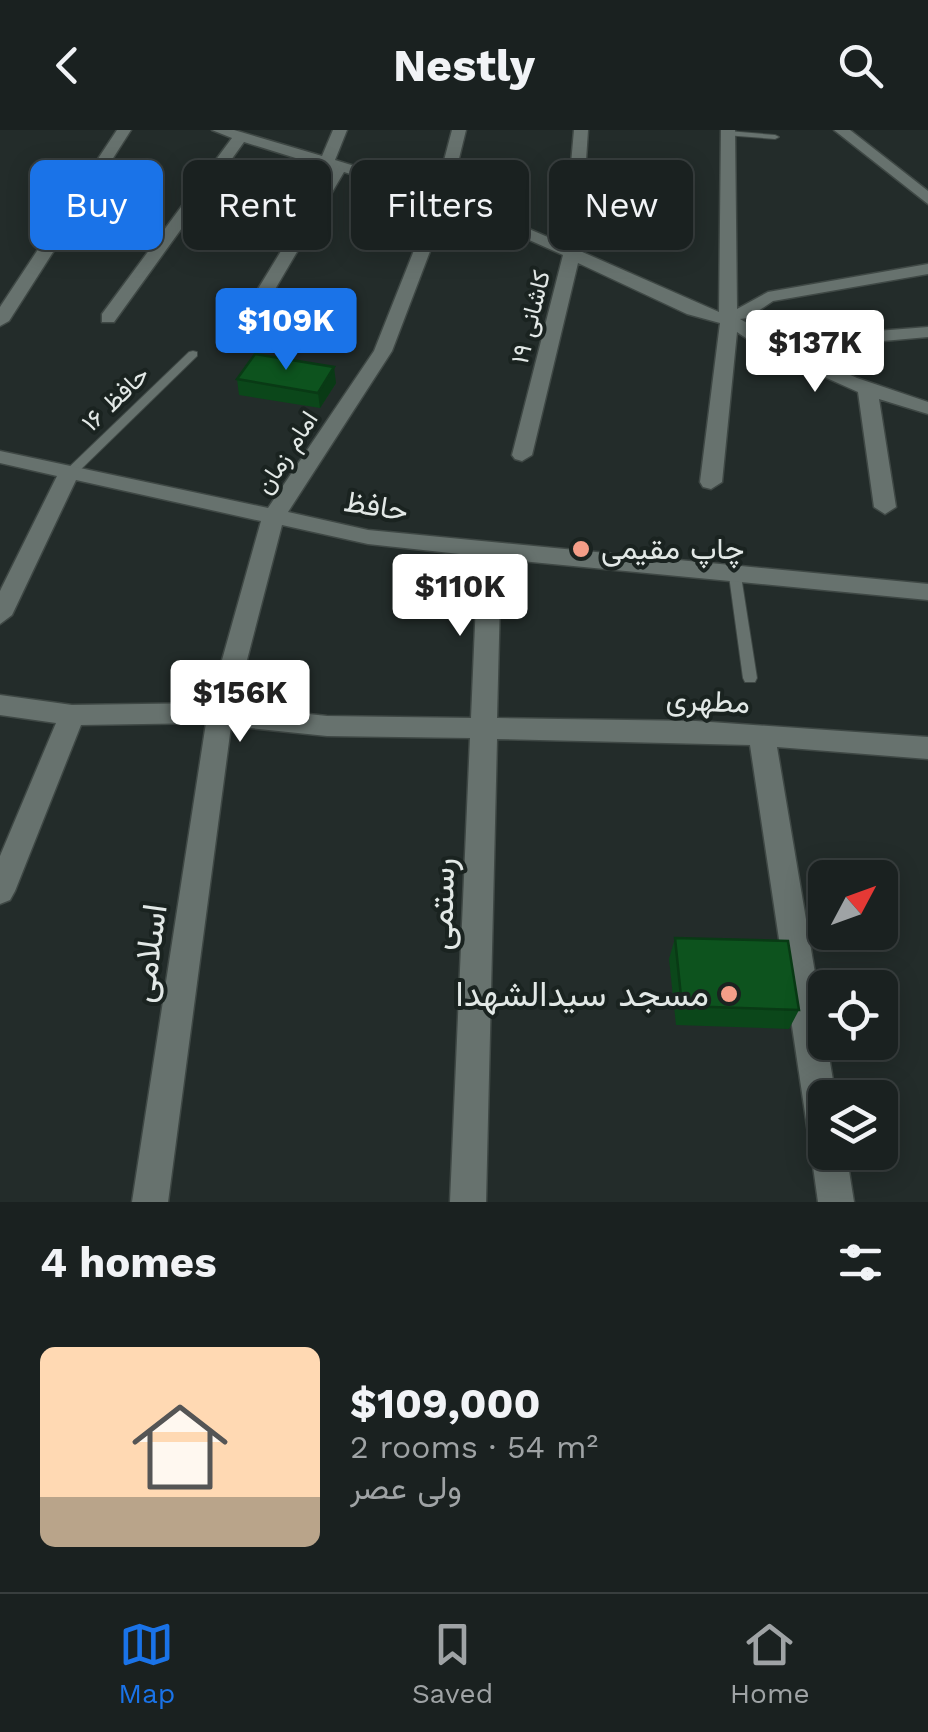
<!DOCTYPE html>
<meta charset="utf-8">
<style>
:root{--surface:#1a2120;--page:#272e2d;--text:#f1f3f6;--muted:#9fa3a5;--line:#383e3e;--accent:#1a73e8}
body{margin:0;font-family:"Work Sans",Vazirmatn,sans-serif;background:var(--page);color:var(--text);height:100vh;display:flex;flex-direction:column;font-size:38px;white-space:nowrap}
*{box-sizing:border-box;margin:0}
p{font-size:32px;color:var(--muted)}
.icon{flex:none;width:55px;height:55px;fill:none;stroke:currentColor;stroke-width:2;stroke-linecap:round;stroke-linejoin:round}
.map{position:relative;height:1072px;overflow:hidden}
.side{display:flex;flex-direction:column;background:var(--surface);flex:1}
.side>*{flex:none}
.top-card{position:absolute;left:30px;top:30px;width:870px;height:90px;display:flex;gap:20px}
.needle{width:65px;rotate:49deg}
.buttons{position:absolute;left:808px;top:730px;display:grid;gap:20px}
.buttons a{display:grid;place-items:center;width:90px;height:90px;border-radius:15px;background:var(--surface);box-shadow:0 5px 25px #0003,0 0 0 2px var(--line);font-size:50px}
.price{position:absolute;translate:-50% -85px;padding:0 22px;border-radius:10px;background:#fff;color:#222;font-size:32px;line-height:65px;filter:drop-shadow(0 2px 5px #0008)}
.price::after{content:'';position:absolute;left:50%;top:60px;width:30px;height:22px;margin-left:-15px;background:inherit;clip-path:polygon(0 0,100% 0,50% 100%)}
.price.on{background:var(--accent);color:#fff}
ul{padding:0;list-style:none}
li{display:flex;align-items:center;gap:30px;height:250px;padding:0 40px}
li span{display:grid;place-items:center;flex:none;width:280px;height:200px;border-radius:15px;color:#555}
li>.icon{margin-inline-start:auto}
span .icon{width:120px;height:120px;fill:#fffc;stroke-width:1}
li b{font-size:42px}
h2{display:flex;justify-content:space-between;align-items:center;height:120px;padding:0 40px;font-size:42px}
.tag{padding:0 35px;border-radius:15px;background:var(--surface);box-shadow:0 5px 25px #0003,0 0 0 2px var(--line);font-size:35px;line-height:90px}
.tag.on{background:var(--accent);color:#fff}
header{display:flex;justify-content:space-between;align-items:center;height:130px;padding:0 40px;background:var(--surface);font-size:45px;font-weight:700}
.dock{display:flex;justify-content:space-around;align-items:center;height:140px;border-top:2px solid var(--line);background:var(--surface);font-size:28px;color:var(--muted)}
.dock a{display:grid;justify-items:center;gap:5px}
.dock .on{color:var(--accent)}
.map>svg:first-child{display:block}
</style>
<header><svg class="icon" aria-label="back" viewBox="0 0 24 24"><path d="M15 5l-7 7 7 7"/></svg>Nestly<svg class="icon" aria-label="search" viewBox="0 0 24 24"><circle cx="10" cy="10" r="6"/><path d="M15 15l6 6"/></svg></header>
<div class="map">
<svg width="928" height="1072" viewBox="0 0 928 1072">
<rect width="100%" height="100%" fill="#232c2a"/>
<g fill="none" stroke-linecap="round" stroke-linejoin="round">
<defs>
<g id="service">
<polygon points="728,1 775,5 779,7 775,9 725,5 725,1"/>
<polygon points="193,221 197,222 197,226 72,348 64,348 64,342 189,222"/>
<polygon points="735,442 741,446 757,548 755,552 745,552 743,548 729,446"/>
</g>
<g id="minor">
<polygon points="117,0 131,0 9,191 0,196 0,177"/>
<path d="M212,0h22l88,26 11,-26h14l-12,30 101,31 16,-61h14l-16,65 114,49 10,-114h14l-8,121 139,61 2,-182h14l2,179 31,-17 160,-28v10l-155,27 -25,17 -8,1 35,20 153,-12v10l-135,12 64,29 71,24v12l-49,-15 17,108 -11,7 -11,-7 -16,-115 -96,-43 -25,-17 -15,150 -11,7 -8,-2 -3,-5 20,-159 -33,-9 -109,-51 -46,192 -10,6 -7,-2 -3,-4 51,-200 -115,-51 -56,147 -104,161 80,18 560,54v16l-427,-41 -4,159 199,3 232,16v22l-151,-12 59,351h-11v54h21l8,50h-36l-7,-50 2,-7 -5,-12 -58,-388 -253,-6 -11,463h-36l20,-464 -143,-2 -96,-10 -63,476h-36l74,-479 -125,2 -66,166 -5,9 -10,4v-48l56,-133 -56,-8v-20l72,10 138,-2 51,-182 -185,-41 -64,135 -12,9v-33l57,-115 -57,-13v-12l268,57 106,-157 60,-151 -90,-28 -93,158 -3,4h-12l-3,-4 98,-161 -87,-27 -130,180h-12v-8l130,-176zM282,395l86,19 110,12 -7,162 -144,-2 -92,-10z"/>
<polygon points="834,0 850,0 928,61 928,74"/>
</g>
</defs>
<!-- service casing -->
<use href="#service" stroke="#3f4845" stroke-width="2"/>
<!-- minor casing -->
<use href="#minor" stroke="#3f4845" stroke-width="3"/>
<!-- service -->
<use href="#service" fill="#67726e" fill-rule="evenodd"/>
<!-- minor -->
<use href="#minor" fill="#67726e" fill-rule="evenodd"/>
</g>
<!-- wall -->
<g fill="#0b471a">
<polygon points="237,249 336,253 320,278 239,265"/>
<polygon points="675,808 799,880 789,899 676,895 669,829"/>
</g>
<!-- shaded-wall -->
<polygon fill="#093a15" points="334,237 336,253 320,278 318,263"/>
<!-- building -->
<g fill="#0d531e" stroke="#093a15" stroke-width="2.5">
<polygon points="255,224 334,237 318,263 237,249"/>
<polygon points="675,808 788,811 799,880 682,876"/>
</g>
<!-- markers -->
<g fill="#f49e88" stroke="#1a2320" stroke-width="4">
<circle cx="581" cy="419" r="10"/>
<circle cx="729" cy="864" r="10"/>
</g>
<g text-anchor="middle" stroke-width="8" stroke-linejoin="round" paint-order="stroke">
<!-- far-street labels -->
<g font-size="25" fill="#e2e8e6" stroke="#1a2320">
<text transform="translate(530 187) rotate(-76)" y="9">کاشانی ۱۹</text>
<text transform="translate(115 268) rotate(-44)" y="9">حافظ ۱۶</text>
<text transform="translate(286 322) rotate(-57)" y="9">امام زمان</text>
</g>
<!-- street labels -->
<g font-size="30" fill="#e2e8e6" stroke="#1a2320">
<text transform="translate(376 376) rotate(9)" y="10">حافظ</text>
<text transform="translate(708 571) rotate(3)" y="10">مطهری</text>
</g>
<!-- poi labels -->
<g font-size="30" fill="#e2e8e6" stroke="#1a2320" text-anchor="start">
<text x="601" y="429">چاپ مقیمی</text>
</g>
<!-- near-street labels -->
<g font-size="35" fill="#e2e8e6" stroke="#1a2320">
<text transform="translate(441 774) rotate(-88)" y="12">رستمی</text>
<text transform="translate(148 823) rotate(-82)" y="12">اسلامی</text>
</g>
<!-- near-poi labels -->
<g font-size="35" fill="#e2e8e6" stroke="#1a2320" text-anchor="end">
<text x="709" y="876">مسجد سیدالشهدا</text>
</g>
</g>
</svg>
<div class="buttons">
<a><svg class="needle" viewBox="-14 -14 28 28"><path d="M0-13l5 13h-10z" fill="#e53935"/><path d="M0 13l5-13h-10z" fill="#9fa3a5"/></svg></a>
<a><svg class="icon" aria-label="locate" viewBox="0 0 24 24"><circle cx="12" cy="12" r="6"/><path d="M12 2v4M12 18v4M2 12h4M18 12h4"/></svg></a>
<a><svg class="icon" aria-label="layers" viewBox="0 0 24 24"><path d="M12 4l9 5-9 5-9-5zM3 14l9 5 9-5"/></svg></a>
</div>
<b class="price on" style="left:286px;top:243px">$109K</b>
<b class="price" style="left:815px;top:265px">$137K</b>
<b class="price" style="left:460px;top:509px">$110K</b>
<b class="price" style="left:240px;top:615px">$156K</b>
<div class="top-card">
<a class="tag on">Buy</a>
<a class="tag">Rent</a>
<a class="tag">Filters</a>
<a class="tag">New</a>
</div>
</div>
<section class="side">
<h2>4 homes<svg class="icon" aria-label="filters" viewBox="0 0 24 24"><path d="M4 7h16M4 17h16"/><circle cx="9" cy="7" r="2"/><circle cx="15" cy="17" r="2"/></svg></h2>
<ul>
<li><span style="background:linear-gradient(#ffd9b3 75%,#b9a48a 0)"><svg class="icon" aria-label="home" viewBox="0 0 24 24"><path d="M3 11l9-7 9 7M6 9v11h12V9"/></svg></span><div><b>$109,000</b><p>2 rooms · 54 m²</p><p>ولی عصر</p></div></li>
</ul>
</section>
<nav class="dock">
<a class="on"><svg class="icon" aria-label="map" viewBox="0 0 24 24"><path d="M3 6l6-2 6 2 6-2v14l-6 2-6-2-6 2zM9 4v14M15 6v14"/></svg>Map</a>
<a><svg class="icon" aria-label="saved" viewBox="0 0 24 24"><path d="M7 4h10v16l-5-4-5 4z"/></svg>Saved</a>
<a><svg class="icon" aria-label="home" viewBox="0 0 24 24"><path d="M3 11l9-7 9 7M6 9v11h12V9"/></svg>Home</a>
</nav>
